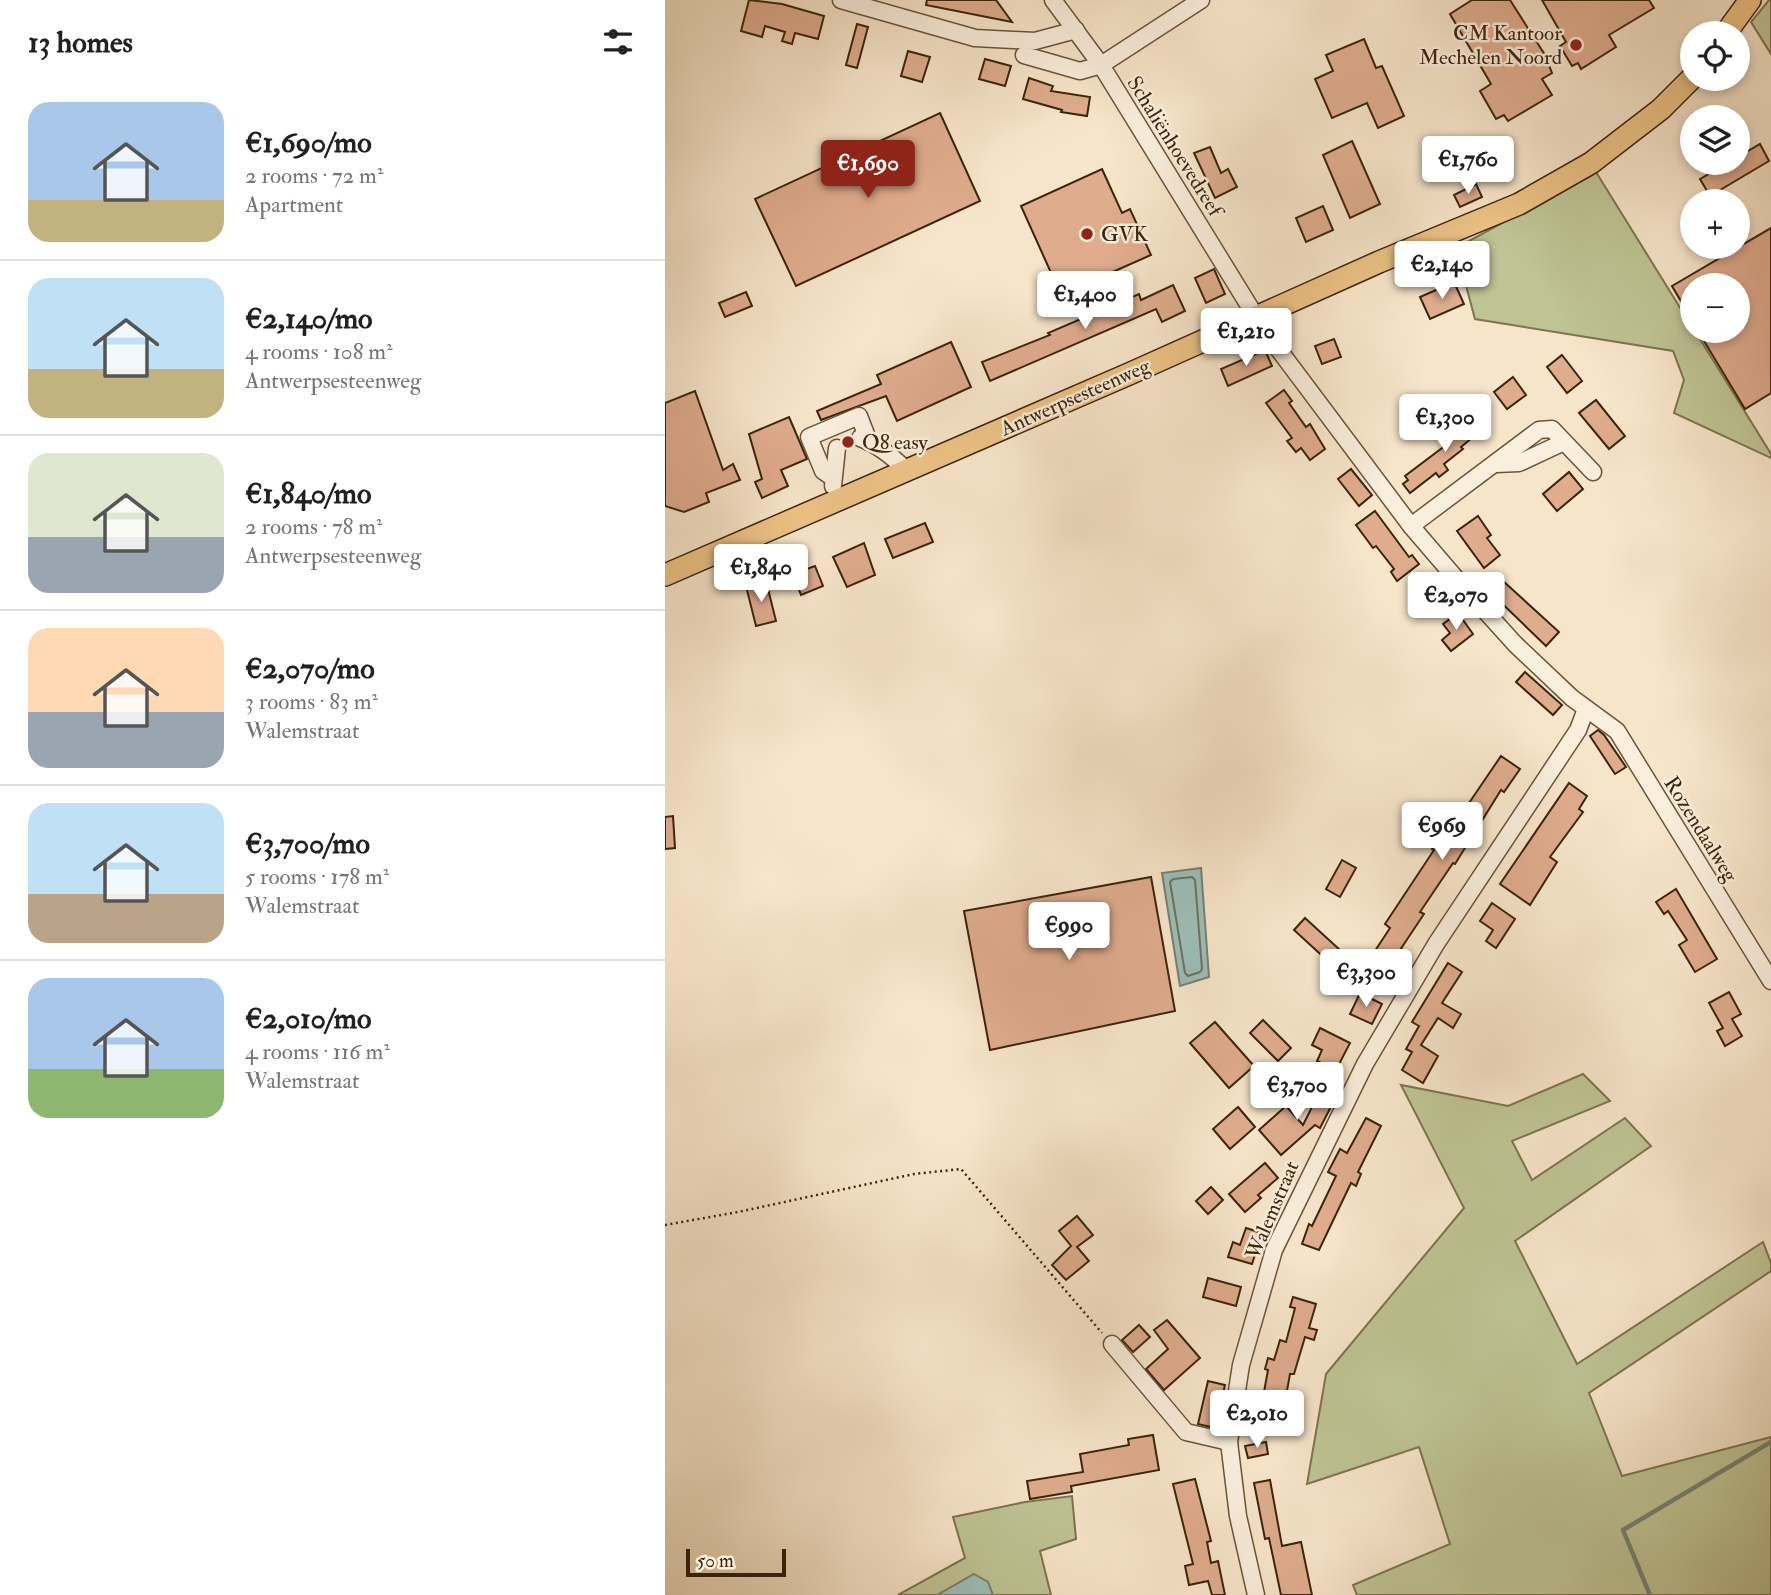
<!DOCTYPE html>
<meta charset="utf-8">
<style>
:root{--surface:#fff;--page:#f2f2f2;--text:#202124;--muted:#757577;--line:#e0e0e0;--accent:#8f2418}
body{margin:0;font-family:"IM FELL Double Pica",serif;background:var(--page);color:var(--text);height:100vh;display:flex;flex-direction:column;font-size:26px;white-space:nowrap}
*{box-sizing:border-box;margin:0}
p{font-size:23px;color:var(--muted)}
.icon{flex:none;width:38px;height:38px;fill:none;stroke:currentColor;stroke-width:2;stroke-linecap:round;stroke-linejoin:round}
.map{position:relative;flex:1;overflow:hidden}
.drawer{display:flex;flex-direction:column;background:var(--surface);width:665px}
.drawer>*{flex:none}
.buttons{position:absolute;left:1015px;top:21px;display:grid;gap:14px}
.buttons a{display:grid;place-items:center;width:70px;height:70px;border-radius:50%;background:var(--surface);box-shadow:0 4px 10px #0003;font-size:35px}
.scale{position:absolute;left:21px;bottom:18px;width:100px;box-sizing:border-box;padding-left:7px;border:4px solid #3c240a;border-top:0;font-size:19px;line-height:24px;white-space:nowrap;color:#3c240a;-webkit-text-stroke:5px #faeedd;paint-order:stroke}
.price{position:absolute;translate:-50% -60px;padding:0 16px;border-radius:7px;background:#fff;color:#222;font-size:23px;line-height:46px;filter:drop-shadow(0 2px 4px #0008)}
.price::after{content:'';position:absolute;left:50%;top:42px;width:21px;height:16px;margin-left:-10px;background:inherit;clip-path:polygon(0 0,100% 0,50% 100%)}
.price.current{background:var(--accent);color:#fff}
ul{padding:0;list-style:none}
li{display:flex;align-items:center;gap:21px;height:175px;padding:0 28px}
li+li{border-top:2px solid var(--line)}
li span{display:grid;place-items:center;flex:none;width:196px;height:140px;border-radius:21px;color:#555}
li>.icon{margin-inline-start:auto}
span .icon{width:84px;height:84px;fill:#fffc;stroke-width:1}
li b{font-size:30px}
h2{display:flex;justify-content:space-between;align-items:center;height:84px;padding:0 28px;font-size:30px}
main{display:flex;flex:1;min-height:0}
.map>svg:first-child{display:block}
</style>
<main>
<section class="drawer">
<h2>13 homes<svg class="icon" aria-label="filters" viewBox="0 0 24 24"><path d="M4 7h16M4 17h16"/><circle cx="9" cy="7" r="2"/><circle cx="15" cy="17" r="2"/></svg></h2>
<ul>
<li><span style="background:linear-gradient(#a9c7e8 70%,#c2b280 0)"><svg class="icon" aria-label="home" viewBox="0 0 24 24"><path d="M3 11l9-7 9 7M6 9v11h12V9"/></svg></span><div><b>€1,690/mo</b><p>2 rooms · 72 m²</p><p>Apartment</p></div></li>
<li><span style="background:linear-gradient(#bfe0f5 65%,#c2b280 0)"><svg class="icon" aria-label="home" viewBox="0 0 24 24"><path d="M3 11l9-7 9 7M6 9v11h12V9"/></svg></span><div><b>€2,140/mo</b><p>4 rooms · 108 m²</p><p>Antwerpsesteenweg</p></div></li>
<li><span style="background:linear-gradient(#dfe7d0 60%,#9aa5b1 0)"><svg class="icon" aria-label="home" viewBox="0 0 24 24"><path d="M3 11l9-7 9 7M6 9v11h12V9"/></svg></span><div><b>€1,840/mo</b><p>2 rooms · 78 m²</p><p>Antwerpsesteenweg</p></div></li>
<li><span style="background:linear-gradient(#ffd9b3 60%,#9aa5b1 0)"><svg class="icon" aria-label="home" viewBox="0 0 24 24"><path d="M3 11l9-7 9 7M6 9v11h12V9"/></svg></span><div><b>€2,070/mo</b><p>3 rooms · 83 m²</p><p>Walemstraat</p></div></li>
<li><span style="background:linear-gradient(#bfe0f5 65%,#b9a48a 0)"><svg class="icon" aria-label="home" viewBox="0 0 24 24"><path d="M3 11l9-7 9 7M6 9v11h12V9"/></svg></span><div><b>€3,700/mo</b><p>5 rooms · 178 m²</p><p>Walemstraat</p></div></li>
<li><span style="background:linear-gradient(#a9c7e8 65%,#8fb573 0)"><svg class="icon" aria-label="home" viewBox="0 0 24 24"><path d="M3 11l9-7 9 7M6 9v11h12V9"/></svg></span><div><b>€2,010/mo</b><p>4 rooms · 116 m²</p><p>Walemstraat</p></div></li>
</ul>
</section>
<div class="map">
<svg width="1106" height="1595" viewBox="0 0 1106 1595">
<rect width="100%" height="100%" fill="#f7e5ca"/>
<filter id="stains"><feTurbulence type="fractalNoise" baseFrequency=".00286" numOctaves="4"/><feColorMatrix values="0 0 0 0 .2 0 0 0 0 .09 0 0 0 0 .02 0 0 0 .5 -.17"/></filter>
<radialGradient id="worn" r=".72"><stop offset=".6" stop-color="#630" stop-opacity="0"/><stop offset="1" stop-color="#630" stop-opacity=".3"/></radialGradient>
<!-- green -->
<g fill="#bfc495" stroke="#7e7450" stroke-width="2">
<polygon points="1104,0 1106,0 1106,54 1086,22"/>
<polygon points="931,172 1027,327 1027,331 1030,331 1106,454 1106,458 1009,413 1019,380 1008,351 810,319 791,248"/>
<polygon points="918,1074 945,1101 847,1141 867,1180 960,1118 986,1146 850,1241 912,1364 1098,1242 1106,1263 1106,1271 924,1393 957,1476 1106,1437 1106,1595 692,1595 688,1585 785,1544 754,1447 642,1484 661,1374 799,1208 736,1085 843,1106"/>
<polygon points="407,1496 411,1539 375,1551 386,1595 233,1595 300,1558 288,1517 360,1502"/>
</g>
<!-- water -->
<g fill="#9dbfba" stroke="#768174" stroke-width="2">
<polygon points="536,868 544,977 515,986 497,873"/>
<polygon points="309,1574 323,1582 328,1595 272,1595"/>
</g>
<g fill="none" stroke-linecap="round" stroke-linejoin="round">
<!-- shore -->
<polygon stroke="#6c7262" stroke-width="2" points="527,877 530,880 537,969 535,972 523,976 520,973 505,882 508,879"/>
<!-- stream -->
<polyline stroke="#768174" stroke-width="4.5" points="985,1595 958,1530 1106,1442"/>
</g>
<!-- building -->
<g fill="#dfac8e" stroke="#3c240a" stroke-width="2">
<polygon points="84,0 117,4 159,16 153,39 130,33 127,44 117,41 120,32 100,26 97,37 76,31"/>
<polygon points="262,0 331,0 347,22 261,5"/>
<polygon points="807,0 845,0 880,55 887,73 877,79 887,95 843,121 839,115 831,119 815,91 826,84 785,14"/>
<polygon points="877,0 984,0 989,8 944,35 951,47 916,69 913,63 907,66 895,46 901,42"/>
<polygon points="192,24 203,27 192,68 181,65"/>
<polygon points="699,39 711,68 717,66 739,116 713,128 702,103 667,118 650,79 668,71 661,55"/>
<polygon points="243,51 265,57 257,82 236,76"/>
<polygon points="320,59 346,66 340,86 314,79"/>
<polygon points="364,78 388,86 386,91 425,97 422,116 396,112 397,110 358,99"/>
<polygon points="275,113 315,201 131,286 90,199"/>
<polygon points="687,141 715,204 685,218 658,155"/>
<polygon points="1095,144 1104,161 1045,196 1035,179 1063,163 1073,163 1073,157"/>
<polygon points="545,147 556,173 563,169 572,187 550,198 529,153"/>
<polygon points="437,169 457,213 465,209 486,255 396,295 356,206"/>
<polygon points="811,184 817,197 795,207 789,195"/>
<polygon points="658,206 668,230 641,242 631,218"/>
<polygon points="1106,228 1106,393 1080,409 1033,331 1073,331 1073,285 1027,285 1027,320 1007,286"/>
<polygon points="549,269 560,294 541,303 530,278"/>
<polygon points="789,282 799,304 765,319 755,297"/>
<polygon points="508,285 520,311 497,322 491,309 325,381 317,362 385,335 383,333 474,294 476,300"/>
<polygon points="81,292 87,306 60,317 54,303"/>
<polygon points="669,339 676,357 657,364 650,346"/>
<polygon points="286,342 306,387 232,421 221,396 156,420 152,411 216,384 212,375"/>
<polygon points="600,350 607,366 563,386 556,369"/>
<polygon points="897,355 917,381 902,393 882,367"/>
<polygon points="848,377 861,395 842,409 829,392"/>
<polygon points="619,390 627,401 624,403 641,427 645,424 660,449 645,460 636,448 631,452 622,441 627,438 601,403"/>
<polygon points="30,391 58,470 68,464 75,480 41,493 44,502 19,512 0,506 0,403"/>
<polygon points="931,400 960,436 944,449 914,413"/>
<polygon points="124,417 142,459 116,470 123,486 97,498 90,482 97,479 84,434"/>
<polygon points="807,417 811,421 816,418 825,430 817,436 814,432 796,447 798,449 779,464 783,470 774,477 771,473 745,493 738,484 743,480 740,476 781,445 785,441 782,437"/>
<polygon points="686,469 707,495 694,506 673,479"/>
<polygon points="904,472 918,489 892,511 878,494"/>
<polygon points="710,511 744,557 747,555 754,564 732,581 726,572 729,569 711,546 708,548 691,525"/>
<polygon points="813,516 826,535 822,538 835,555 819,568 792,531"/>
<polygon points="260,523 268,542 228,558 220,539"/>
<polygon points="199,543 210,575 182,587 168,557"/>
<polygon points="150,566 158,586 136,595 128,574"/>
<polygon points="101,581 111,621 91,626 81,586"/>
<polygon points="838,581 894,632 881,646 826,593"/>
<polygon points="793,613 808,634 786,651 777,640 785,633 778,624"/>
<polygon points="860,672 897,705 888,715 851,682"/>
<polygon points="933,730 939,735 961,767 950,774 925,736"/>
<polygon points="836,756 855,769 839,792 836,790 790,864 788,863 755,912 759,914 723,968 706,957 725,928 720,924 769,850 767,849 784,822 789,825"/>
<polygon points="904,783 922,796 914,809 918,812 885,857 892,862 865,905 835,884"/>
<polygon points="8,816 10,848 0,849 0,817"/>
<polygon points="677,860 691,868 675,897 661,889"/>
<polygon points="486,877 510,1011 325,1050 299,911"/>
<polygon points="1011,889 1052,959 1030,972 1014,945 1022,940 1003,911 999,914 991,902"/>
<polygon points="827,903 850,919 831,948 821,941 828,930 815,921"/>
<polygon points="640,918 687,961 676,973 629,930"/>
<polygon points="783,963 797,972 777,1003 796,1014 788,1028 773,1018 756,1045 773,1056 758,1083 737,1070 747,1052 741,1049 754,1026 747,1022"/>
<polygon points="1064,992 1076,1014 1067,1019 1077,1036 1060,1046 1052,1031 1058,1028 1044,1003"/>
<polygon points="695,993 717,1004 707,1024 685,1014"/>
<polygon points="598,1020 626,1048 613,1061 585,1033"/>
<polygon points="550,1022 589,1066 564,1088 525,1043"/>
<polygon points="655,1028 685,1043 671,1070 652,1061 657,1050 647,1045"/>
<polygon points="658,1085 673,1093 655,1128 650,1125 616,1155 594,1130 621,1106 638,1125"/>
<polygon points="573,1107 590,1127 565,1149 548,1129"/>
<polygon points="701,1118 716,1126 693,1172 696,1174 691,1186 686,1183 654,1250 637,1244 644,1224 647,1226 671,1176 663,1172 675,1149 682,1153"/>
<polygon points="600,1163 613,1178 593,1195 596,1198 580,1212 564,1194"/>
<polygon points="546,1187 558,1200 543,1214 531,1201"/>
<polygon points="412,1216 428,1235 412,1247 424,1261 401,1280 387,1265 406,1246 394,1231"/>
<polygon points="581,1228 597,1233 587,1264 563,1257 568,1242 575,1245"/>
<polygon points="543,1278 576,1287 571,1306 538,1297"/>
<polygon points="628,1297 651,1304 644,1328 652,1330 649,1340 640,1337 629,1374 625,1374 617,1418 595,1414 603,1370 600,1369 603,1358 609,1360 615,1340 621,1342 630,1308 625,1307"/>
<polygon points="502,1320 535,1358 499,1390 481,1369 503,1349 489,1330"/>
<polygon points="474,1325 485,1337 468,1352 457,1340"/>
<polygon points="543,1381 560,1385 550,1428 533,1424"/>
<polygon points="488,1435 494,1470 406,1486 407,1492 365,1499 362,1481 418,1472 415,1454 464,1445 463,1439"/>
<polygon points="601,1442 603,1454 583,1458 580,1446"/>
<polygon points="530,1479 546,1541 542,1542 546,1563 553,1561 560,1595 547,1595 543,1581 524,1585 520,1566 528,1564 508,1484"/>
<polygon points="605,1480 617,1546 636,1542 647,1595 616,1595 604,1538 600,1539 589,1483"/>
</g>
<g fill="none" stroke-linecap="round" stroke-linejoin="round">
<defs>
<g id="minor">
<polyline points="176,0 310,38 370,41 411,30"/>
<polyline points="388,0 436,65 599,330 746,526 794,582 850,644 907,698 952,731 1106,981"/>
<polyline points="359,55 415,71 436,65 536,0"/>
<path d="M195,438c19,7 33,19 46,32"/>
<polyline points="831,464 854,463 899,442"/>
<polyline points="168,478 158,471 144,437 194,416 204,442"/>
<polyline points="168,486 172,448"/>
<polyline points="746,526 874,430 887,429 928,472"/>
<polyline points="447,1344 521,1432 564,1442"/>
<polyline points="591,1595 573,1516 564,1442 576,1365 609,1250 700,1064 771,944 913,730 921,709"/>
</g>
<g id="major">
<polyline points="1061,33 1085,0"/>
<polyline points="0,575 464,374 714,262 854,204 926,163 996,109 1027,78"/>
</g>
</defs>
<!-- minor casing -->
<use href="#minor" stroke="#6b543a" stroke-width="19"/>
<!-- major casing -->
<use href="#major" stroke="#3c240a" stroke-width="24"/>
<!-- path -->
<polyline stroke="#3c240a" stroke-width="2.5" stroke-dasharray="2 3.5" stroke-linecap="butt" points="0,1225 73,1212 249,1174 296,1169 437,1333"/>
<!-- minor -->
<use href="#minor" stroke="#faeedd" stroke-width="16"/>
<!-- major -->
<use href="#major" stroke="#ecc285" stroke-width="21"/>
</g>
<!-- markers -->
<g fill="#8f2418" stroke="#faeedd" stroke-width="2.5">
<circle cx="911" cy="45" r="7"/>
<circle cx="422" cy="234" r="7"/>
<circle cx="183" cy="442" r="7"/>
</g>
<g text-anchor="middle" stroke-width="5" stroke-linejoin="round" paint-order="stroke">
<!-- poi labels -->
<g font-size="21" fill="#3c240a" stroke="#faeedd" text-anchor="start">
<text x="897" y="40" text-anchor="end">CM Kantoor<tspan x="897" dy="24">Mechelen Noord</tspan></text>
<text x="436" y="241">GVK</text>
<text x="197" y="449">Q8 easy</text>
</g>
<!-- street labels -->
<g font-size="21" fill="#3c240a" stroke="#faeedd">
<text transform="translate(510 146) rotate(58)" y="7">Schaliënhoevedreef</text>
<text transform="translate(410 397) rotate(-24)" y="7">Antwerpsesteenweg</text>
<text transform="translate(1036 829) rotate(58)" y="7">Rozendaalweg</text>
<text transform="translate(607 1210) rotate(-67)" y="7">Walemstraat</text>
</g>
</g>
<rect width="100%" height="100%" filter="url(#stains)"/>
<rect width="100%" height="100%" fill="url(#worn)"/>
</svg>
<div class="buttons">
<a><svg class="icon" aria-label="locate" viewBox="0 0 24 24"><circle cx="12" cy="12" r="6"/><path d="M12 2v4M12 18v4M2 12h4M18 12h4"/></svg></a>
<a><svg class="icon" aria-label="layers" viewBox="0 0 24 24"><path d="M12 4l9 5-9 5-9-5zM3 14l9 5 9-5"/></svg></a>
<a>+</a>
<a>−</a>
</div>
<div class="scale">50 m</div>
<b class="price" style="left:803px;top:196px">€1,760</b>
<b class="price current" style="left:203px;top:200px">€1,690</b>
<b class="price" style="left:777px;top:301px">€2,140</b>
<b class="price" style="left:420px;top:331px">€1,400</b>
<b class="price" style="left:581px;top:368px">€1,210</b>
<b class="price" style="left:780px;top:454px">€1,300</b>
<b class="price" style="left:96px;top:604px">€1,840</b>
<b class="price" style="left:791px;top:632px">€2,070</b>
<b class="price" style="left:777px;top:862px">€969</b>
<b class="price" style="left:404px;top:962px">€990</b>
<b class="price" style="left:701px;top:1009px">€3,300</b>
<b class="price" style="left:632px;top:1122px">€3,700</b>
<b class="price" style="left:592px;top:1450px">€2,010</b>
</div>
</main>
